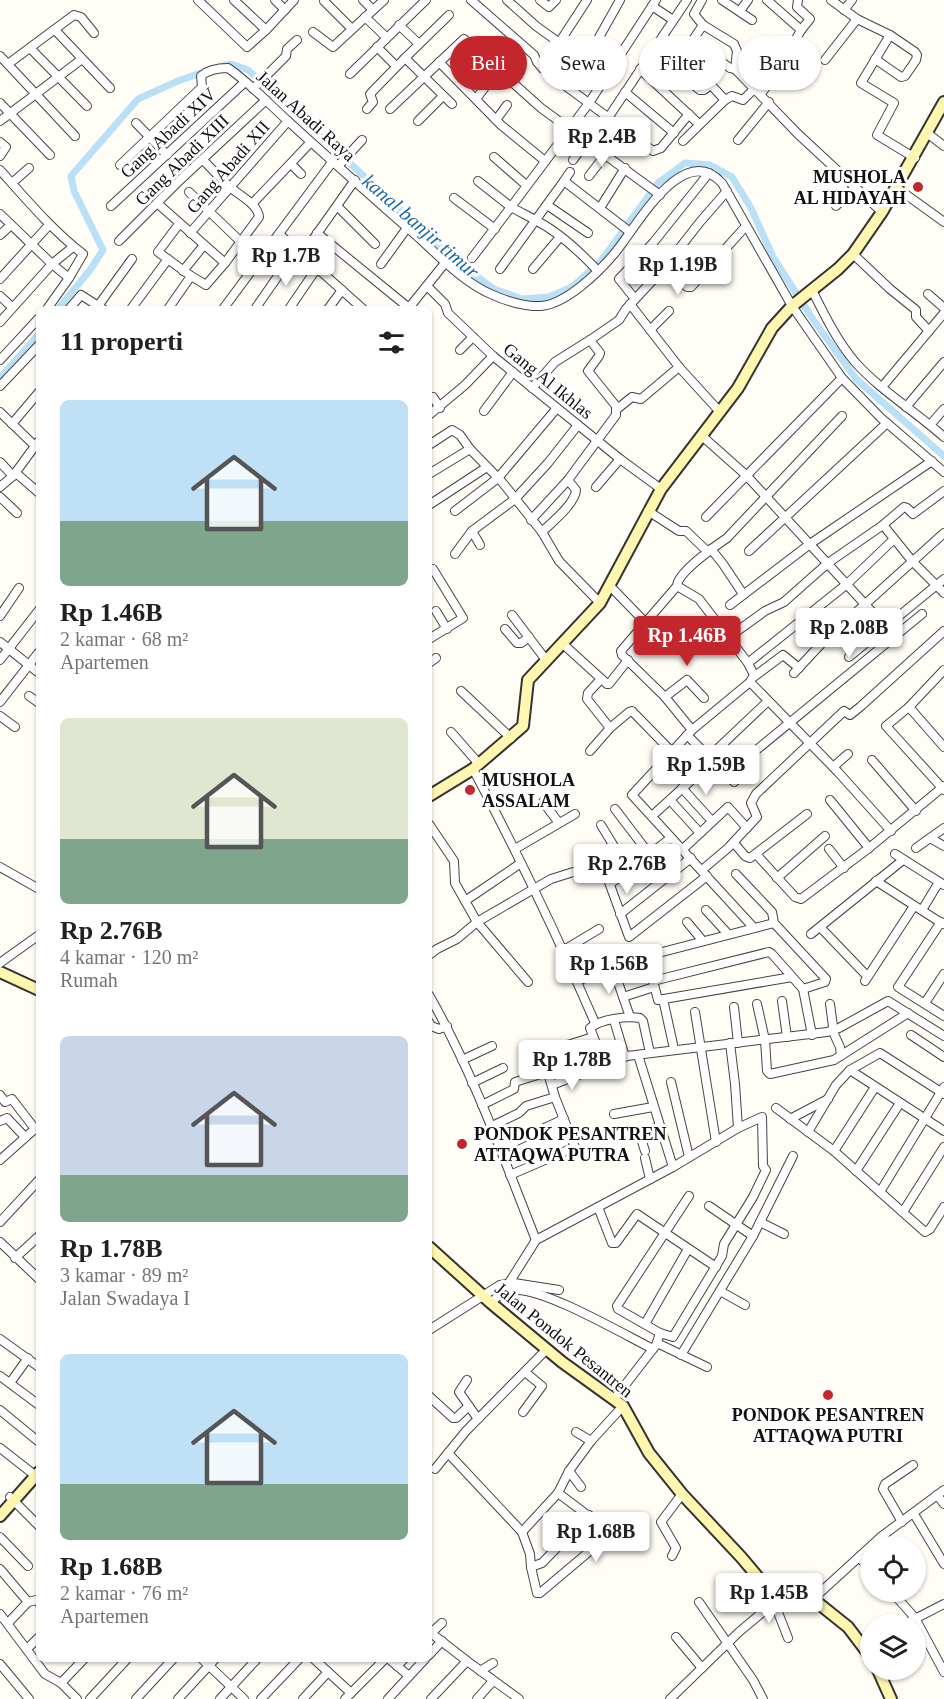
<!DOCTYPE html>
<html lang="id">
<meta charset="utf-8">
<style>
:root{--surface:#fff;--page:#f2f2f2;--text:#202124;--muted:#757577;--accent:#c4262e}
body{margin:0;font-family:Georgia,serif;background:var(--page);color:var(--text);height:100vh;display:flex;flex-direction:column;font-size:22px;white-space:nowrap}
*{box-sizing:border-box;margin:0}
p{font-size:20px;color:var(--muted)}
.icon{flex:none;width:33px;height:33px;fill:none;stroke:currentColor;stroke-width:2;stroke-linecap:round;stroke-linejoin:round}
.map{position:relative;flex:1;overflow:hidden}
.side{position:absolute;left:36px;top:306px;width:396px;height:1356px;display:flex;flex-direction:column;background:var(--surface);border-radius:9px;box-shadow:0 2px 4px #0004}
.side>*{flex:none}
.banner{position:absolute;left:450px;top:36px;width:404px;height:54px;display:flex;gap:12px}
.controls{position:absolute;left:860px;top:1536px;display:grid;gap:12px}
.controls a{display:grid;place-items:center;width:66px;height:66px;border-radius:50%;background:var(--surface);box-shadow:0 2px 4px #0004;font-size:30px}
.price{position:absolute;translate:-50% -51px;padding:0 14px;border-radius:6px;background:#fff;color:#222;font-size:20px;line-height:39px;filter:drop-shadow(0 2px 3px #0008)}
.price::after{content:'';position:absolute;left:50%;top:36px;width:18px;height:14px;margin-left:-9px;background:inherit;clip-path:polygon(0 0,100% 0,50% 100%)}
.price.active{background:var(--accent);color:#fff}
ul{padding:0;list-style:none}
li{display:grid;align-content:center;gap:12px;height:318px;padding:0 24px}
li span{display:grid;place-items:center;height:186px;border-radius:9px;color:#555}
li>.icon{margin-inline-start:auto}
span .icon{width:108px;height:108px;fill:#fffc;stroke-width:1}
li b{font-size:26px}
h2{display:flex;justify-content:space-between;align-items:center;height:72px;padding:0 24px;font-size:26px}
.pill{padding:0 21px;border-radius:27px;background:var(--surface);box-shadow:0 2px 4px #0004;font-size:21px;line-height:54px}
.pill.active{background:var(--accent);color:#fff}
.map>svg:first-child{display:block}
</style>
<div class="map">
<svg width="944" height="1699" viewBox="0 0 944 1699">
<rect width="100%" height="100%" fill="#fffdf5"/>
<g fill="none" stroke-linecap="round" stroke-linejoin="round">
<!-- canal -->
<g stroke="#b9e0f7" stroke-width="7">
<polyline points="222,66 231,64 248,70 460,264 494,289 522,299 549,297 572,287 601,261 658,183 685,163 710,165 732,177 751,208 773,257 812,318 856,379 944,456"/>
<polyline points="58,309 90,270 103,250 74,191 71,176 138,99 178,81 206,71"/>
<polyline points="0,378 39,334"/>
</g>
<defs>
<g id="street">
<polyline points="198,0 247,47 266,30 294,0"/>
<polyline points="234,0 266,30"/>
<polyline points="275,0 285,10"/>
<polyline points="363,0 373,10"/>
<polyline points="471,0 534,55 537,62 543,69 653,151 661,148 689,114"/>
<polyline points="507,0 536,26 586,62"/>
<polyline points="540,0 549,7 556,0"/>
<polyline points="702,0 694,14 703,25 734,44 737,51 735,69 798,134 882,212"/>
<polyline points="722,0 752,20"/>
<polyline points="798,0 797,7 810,19 801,30"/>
<polyline points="831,0 857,19 890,35 861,83 894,103 877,135 915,158"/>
<polyline points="324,1 352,29"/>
<polyline points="652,6 673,20"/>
<polyline points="844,10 852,0"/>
<polyline points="740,11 748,0"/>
<polyline points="365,17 386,37"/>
<polyline points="399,25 419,44"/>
<polyline points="703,25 673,69 700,90 704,90 709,86 712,86 725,100"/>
<polyline points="55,30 110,88"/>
<polyline points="313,32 333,47 384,0"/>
<polyline points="559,43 587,0"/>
<polyline points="377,47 396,66"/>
<polyline points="30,48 87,106"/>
<polyline points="0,56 75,136"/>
<polyline points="405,58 449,15"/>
<polyline points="875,59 901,77 905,76 916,60 917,55 915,52 890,35"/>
<polyline points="825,60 857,19"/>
<polyline points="439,62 501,125 545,161"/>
<polyline points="8,64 74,15 81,17 94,33"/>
<polyline points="707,68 716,58 730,68 735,69"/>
<polyline points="640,69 699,124"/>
<polyline points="350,74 426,0"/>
<polyline points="253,89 286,56 287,49 297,40"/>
<polyline points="570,89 620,0"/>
<polyline points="625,92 674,133"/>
<polyline points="761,94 782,64 801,30 767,0"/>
<polyline points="476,99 488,83"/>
<polyline points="0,103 50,155"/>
<polyline points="367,109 373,102 370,94 405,58 452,104"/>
<polyline points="390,109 464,39 541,108 660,195"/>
<polyline points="608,118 687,0"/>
<polyline points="496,120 507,105"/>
<polyline points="0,121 82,59"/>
<polyline points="418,121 443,96"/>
<polyline points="136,123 167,155"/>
<polyline points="927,133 944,146"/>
<polyline points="738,140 769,102"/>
<polyline points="683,141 725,100 732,96 743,100 754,89"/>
<polyline points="0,142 6,147 0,156"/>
<polyline points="494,157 526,185"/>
<polyline points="573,160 586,142"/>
<polyline points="291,164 301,174"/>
<path d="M120,165l82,-78 -1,-11c7,-6 18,-8 27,-8 22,15 41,36 61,54 43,39 85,77 129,115 22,20 46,46 75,58 13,6 33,12 48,11 25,-2 57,-33 73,-52 21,-24 68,-115 108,-71l70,123 50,72 39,40 63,54"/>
<polyline points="339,165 362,140"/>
<path d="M0,170c26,29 52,60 83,84l-14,24 -22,31"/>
<polyline points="589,176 605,155"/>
<polyline points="564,181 570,172"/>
<polyline points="12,183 29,168"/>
<polyline points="897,188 944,222"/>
<polyline points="189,192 241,242"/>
<polyline points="454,198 495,229"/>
<polyline points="157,203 225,263"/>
<polyline points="252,204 311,142"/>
<polyline points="547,205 588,233"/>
<polyline points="111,206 245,82"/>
<polyline points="337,206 375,244"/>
<polyline points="836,206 854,188"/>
<polyline points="600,208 625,168"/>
<polyline points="0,214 52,264 69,278"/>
<path d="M179,224l-21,28 33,24 15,9 19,-22 34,-46c-1,-13 -19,-21 -29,-30 -9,-8 -18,-18 -27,-27"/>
<polyline points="190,233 288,121"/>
<polyline points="317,233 409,308"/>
<polyline points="279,234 363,309"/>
<polyline points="0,235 11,225"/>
<polyline points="119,241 179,181 266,100"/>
<polyline points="853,254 890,289 916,310 916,317 929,331"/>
<polyline points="302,255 355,180"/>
<polyline points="472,258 511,207 478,181"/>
<polyline points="381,264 407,228"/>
<polyline points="664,268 687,287 691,287 746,226"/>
<polyline points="500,269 564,181 630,232"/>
<polyline points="533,269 560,237"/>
<path d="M597,270c-17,-18 -37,-37 -60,-49 -9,-5 -17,-9 -26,-14l78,-104 67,-103"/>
<polyline points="183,271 204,245"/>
<polyline points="0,279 49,225"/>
<polyline points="427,286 445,304 448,313 493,356 620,459 661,489"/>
<path d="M812,290c12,24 25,51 43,72 26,29 60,49 89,75"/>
<polyline points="928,294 944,308"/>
<polyline points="0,296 12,307"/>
<polyline points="635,299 619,279 653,243 709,173"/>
<polyline points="630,304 679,367 720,412"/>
<polyline points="98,306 132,259"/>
<polyline points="69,309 81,295 103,309"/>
<polyline points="131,309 168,259"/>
<polyline points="168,309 191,276"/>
<polyline points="223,309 333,161"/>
<polyline points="255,309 296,250"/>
<polyline points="289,309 317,268"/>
<polyline points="328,309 342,290"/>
<polyline points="408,309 445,263"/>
<polyline points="0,322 52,264 73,247"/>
<polyline points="650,330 669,311"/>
<polyline points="460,350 473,337"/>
<polyline points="0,360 39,318"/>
<polyline points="0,386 39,345"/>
<polyline points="882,387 944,313"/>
<polyline points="532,388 555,362 590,340"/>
<polyline points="433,397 440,408"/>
<polyline points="906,407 944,362"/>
<polyline points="617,409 632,397 641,399 679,367"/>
<polyline points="484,411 513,372"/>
<polyline points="0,412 35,446 39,441"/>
<polyline points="429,415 465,385 493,356"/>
<polyline points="12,424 39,392"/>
<polyline points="930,425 944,409"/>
<polyline points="702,436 746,475 885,626"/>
<polyline points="429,445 452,430 460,435 470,449 502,482 542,532 559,561 600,603"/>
<polyline points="0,462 13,476"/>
<polyline points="16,473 39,493"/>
<polyline points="429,474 470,449"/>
<polyline points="0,487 13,476 35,446"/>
<polyline points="596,487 620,459"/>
<polyline points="0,497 17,513"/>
<polyline points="429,505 487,467"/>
<polyline points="455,511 498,478 557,408"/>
<polyline points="648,511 679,531 686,531 708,552"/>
<polyline points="706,517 842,378"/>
<polyline points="531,520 568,480 616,415 616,406 588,371 599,356 600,353 590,340 619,320 626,309 664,268 700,222 727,191"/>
<polyline points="883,525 913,562 944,593"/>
<path d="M542,532c10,-10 33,-28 34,-42l-8,-10"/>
<polyline points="480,545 472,531 515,499 548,463 578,425"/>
<polyline points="711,549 723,564 743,594"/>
<polyline points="749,551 887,423"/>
<polyline points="455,554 472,531"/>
<polyline points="610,586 645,622"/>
<polyline points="677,586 699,599 748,663 754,675 750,682 838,772 891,831"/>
<polyline points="730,605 810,544 932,461"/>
<polyline points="436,611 447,629"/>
<polyline points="512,615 546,660"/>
<polyline points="0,616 19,588"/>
<polyline points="505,629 517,643 521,643 529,637"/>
<polyline points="729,637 765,611 784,602 828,563 883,525 904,507 907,508 913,514 944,491"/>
<polyline points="429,639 463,618 433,569"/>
<polyline points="0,642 39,673"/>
<polyline points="563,644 607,684 609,684 628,660"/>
<polyline points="849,657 944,579"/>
<polyline points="0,660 39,610"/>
<polyline points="429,663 436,658"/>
<polyline points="748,663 847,584 893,540"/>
<polyline points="944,670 909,707 886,726 944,790"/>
<polyline points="794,673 821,644 944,533"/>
<polyline points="755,676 783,655 799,668"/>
<polyline points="461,691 511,738"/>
<polyline points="29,696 39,703"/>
<polyline points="665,697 687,680 704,698"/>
<polyline points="0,702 39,652"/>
<polyline points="909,707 944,747"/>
<polyline points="0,716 15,727"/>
<polyline points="610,728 629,712 632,711 672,752"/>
<polyline points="692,730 750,682"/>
<polyline points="451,732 479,764"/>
<polyline points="687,735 734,782 753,764 751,757 754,752 922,614"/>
<polyline points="590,751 610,728 587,699 588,693 601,679"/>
<polyline points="709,757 768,701"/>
<polyline points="872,760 916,811"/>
<polyline points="833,767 848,754"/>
<path d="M473,769c44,83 85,168 122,254"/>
<polyline points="682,788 711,820"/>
<polyline points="670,800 700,833"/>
<polyline points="830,800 869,848"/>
<polyline points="543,802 559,823"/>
<polyline points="615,809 650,855"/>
<polyline points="652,816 697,775 676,749"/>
<polyline points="429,824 454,861 455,883 477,922 528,982"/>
<polyline points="601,825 629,871"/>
<polyline points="930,838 944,846"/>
<polyline points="734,843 745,856 750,858 807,814"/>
<polyline points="916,848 944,828"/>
<polyline points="515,849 575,814"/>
<polyline points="683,849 728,807 747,828"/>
<polyline points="829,849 844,868"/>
<polyline points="756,854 795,897 801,899 869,848 944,786"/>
<polyline points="895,854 944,885"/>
<polyline points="602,863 629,937 707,876"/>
<polyline points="0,867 39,889"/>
<polyline points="702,870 728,848 757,817 751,803 756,794 844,711 850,715 860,707 944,631"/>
<polyline points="736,874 772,912 774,923 826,979 825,982 803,989"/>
<polyline points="777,878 825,836"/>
<polyline points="876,881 943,924"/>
<polyline points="610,884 671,838"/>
<polyline points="465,901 521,863"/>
<polyline points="706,910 728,934"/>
<polyline points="922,910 939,882"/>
<polyline points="620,914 691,858"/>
<polyline points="687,922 702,940"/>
<polyline points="941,922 898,987 944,1016"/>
<polyline points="820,927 867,976"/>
<path d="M754,928l-122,-133 60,-65 -27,-33 -43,-42 -1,-4 56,-65c0,-13 38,-40 50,-48l115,-122"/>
<polyline points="811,934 903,860"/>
<polyline points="564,950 599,929"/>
<polyline points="429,955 437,949 457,939 477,922 551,879 602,863 619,854"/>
<polyline points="0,963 39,935"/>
<polyline points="612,965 630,1017"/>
<polyline points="792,977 658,1000 653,981 769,952 772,954 803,989 812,1035"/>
<polyline points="577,981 596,974 612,965 774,923"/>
<polyline points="865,981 914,906"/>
<path d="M429,995c44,77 74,162 107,245"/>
<polyline points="623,997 654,987"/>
<polyline points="663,999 674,1049"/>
<polyline points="782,1001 787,1037"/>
<polyline points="925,1003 944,974"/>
<polyline points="757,1004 765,1040 767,1071 770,1074 834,1060 908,1013"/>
<polyline points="830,1004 834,1034 840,1047 841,1056"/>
<polyline points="734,1007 738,1043"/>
<polyline points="695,1012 716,1142"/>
<polyline points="614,1020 625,1057"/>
<polyline points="429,1022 431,1026 439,1029 447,1026"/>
<polyline points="911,1035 944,1057"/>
<polyline points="730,1043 735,1084 738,1128"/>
<path d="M650,1053l-7,-32 -3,-3c-14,-2 -39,1 -50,10l12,31 225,-27 12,-4 49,-27 56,35"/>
<polyline points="638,1055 673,1167"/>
<polyline points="462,1060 492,1046"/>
<polyline points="850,1070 944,1131"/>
<polyline points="671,1082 689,1157"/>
<polyline points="472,1083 503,1068"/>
<polyline points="552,1085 583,1073"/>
<polyline points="0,1095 5,1102 12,1099 35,1129"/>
<polyline points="482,1105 514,1089 515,1082 547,1072"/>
<polyline points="776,1108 834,1151 925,1232 930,1229 944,1207"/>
<polyline points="614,1114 653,1107"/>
<polyline points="790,1119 828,1099"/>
<polyline points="0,1121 7,1118 25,1137"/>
<polyline points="490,1127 519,1113 526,1106 555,1097"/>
<polyline points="808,1132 836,1085 850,1070 880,1053 944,1094"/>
<polyline points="499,1149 564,1119"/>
<polyline points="645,1151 640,1135 660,1126"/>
<polyline points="834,1151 875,1087"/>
<polyline points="645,1158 650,1179"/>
<polyline points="0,1160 37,1127"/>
<polyline points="856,1171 900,1103"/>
<polyline points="510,1175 575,1147 555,1097 542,1053 593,1037"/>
<polyline points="880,1192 944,1087"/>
<polyline points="709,1206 753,1236"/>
<polyline points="598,1207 612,1243 616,1243 637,1214 716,1267"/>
<polyline points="903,1212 944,1147"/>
<polyline points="0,1222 39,1180"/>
<polyline points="760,1222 784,1234"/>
<polyline points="0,1242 39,1279"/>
<polyline points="15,1258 39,1236"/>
<polyline points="509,1283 536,1240 673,1167 738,1128 762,1117 763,1166 766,1170 753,1197 724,1244 722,1256 673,1337 660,1333"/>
<polyline points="720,1291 745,1305"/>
<path d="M491,1303c6,-7 14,-13 24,-13 29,-2 108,44 138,59"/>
<polyline points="645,1324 688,1249"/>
<polyline points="429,1330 500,1285 514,1283 559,1290"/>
<polyline points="0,1339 39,1367"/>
<polyline points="657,1343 707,1367"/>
<polyline points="681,1355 753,1236 793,1156"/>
<polyline points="0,1376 39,1405"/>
<polyline points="467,1380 459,1392 478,1419"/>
<polyline points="10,1383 28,1358"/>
<polyline points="429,1396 453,1418 456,1418 469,1406"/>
<polyline points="615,1398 656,1345 660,1333 618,1309 617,1306 689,1196"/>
<polyline points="0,1410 39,1442"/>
<polyline points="523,1412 542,1386 525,1372"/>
<polyline points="576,1432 591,1441"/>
<polyline points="0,1448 32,1473"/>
<polyline points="448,1453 522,1532 530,1554 531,1567 542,1563 589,1515"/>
<polyline points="435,1469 466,1431 547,1349"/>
<polyline points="569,1471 581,1487"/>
<polyline points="937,1495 944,1504"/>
<polyline points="10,1497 39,1526"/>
<polyline points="914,1514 944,1564"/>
<polyline points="902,1522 883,1489 885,1484 913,1465"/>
<polyline points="522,1532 558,1493 569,1471 591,1441 623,1406"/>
<polyline points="882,1536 891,1546"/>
<polyline points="0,1537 28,1566"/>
<polyline points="672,1556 676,1548 661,1522 682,1494"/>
<polyline points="859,1557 870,1569"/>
<polyline points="531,1567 537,1593 540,1593 610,1534 610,1532 558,1493"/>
<polyline points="0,1569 28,1602"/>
<polyline points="892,1592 915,1618 944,1672"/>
<polyline points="813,1599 882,1536 944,1490"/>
<polyline points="699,1602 753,1680 763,1699"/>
<polyline points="774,1602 788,1638"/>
<polyline points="0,1614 45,1674 61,1683 77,1699"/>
<polyline points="8,1623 28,1602 36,1600 39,1603"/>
<polyline points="905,1624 944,1604"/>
<polyline points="431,1633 442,1623"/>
<polyline points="429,1635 431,1633 467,1661"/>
<polyline points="676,1637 702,1668"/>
<polyline points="27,1649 39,1637"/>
<polyline points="429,1655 442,1641"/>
<polyline points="202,1659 244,1699"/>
<polyline points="314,1659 351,1693"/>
<polyline points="389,1659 409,1676"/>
<polyline points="0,1664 29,1699"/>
<polyline points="397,1666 404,1659"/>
<polyline points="480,1671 493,1663"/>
<polyline points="61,1683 84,1659"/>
<polyline points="90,1699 127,1659"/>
<polyline points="136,1699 173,1659"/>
<polyline points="178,1699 215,1659"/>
<polyline points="220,1699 257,1659"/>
<polyline points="261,1699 299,1659"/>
<polyline points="303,1699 328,1672"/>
<polyline points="345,1699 385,1659"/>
<polyline points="388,1699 425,1659"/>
<polyline points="431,1699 467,1661 519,1699"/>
<polyline points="477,1699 493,1681"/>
<polyline points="670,1699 739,1632 770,1606 777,1596"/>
</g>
<g id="secondary">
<polyline points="429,796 473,769 523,726 528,680 600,603 661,489 738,388 772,328 792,306 838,269 853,254 882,212 944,102"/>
<polyline points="0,972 39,990"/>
<polyline points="429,1247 491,1303 562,1362 623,1406 649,1453 682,1494 741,1557 768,1589 777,1596 813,1599 848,1627 870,1656"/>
<polyline points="0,1516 39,1472"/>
<polyline points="878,1670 891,1699"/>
</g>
</defs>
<!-- street casing -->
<use href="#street" stroke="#444" stroke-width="10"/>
<!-- secondary casing -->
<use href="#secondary" stroke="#333" stroke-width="14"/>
<!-- street -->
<use href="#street" stroke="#fff" stroke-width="8"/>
<!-- secondary -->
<use href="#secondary" stroke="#fff6b0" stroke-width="10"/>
</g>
<!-- markers -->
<g fill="#c4262e" stroke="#fff" stroke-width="2">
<circle cx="918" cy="187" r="6"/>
<circle cx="470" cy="790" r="6"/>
<circle cx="462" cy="1144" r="6"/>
<circle cx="828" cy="1395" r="6"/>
</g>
<g text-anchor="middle" stroke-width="6" stroke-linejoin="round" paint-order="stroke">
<!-- street labels -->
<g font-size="18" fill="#111" stroke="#fff">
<text transform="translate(306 116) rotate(42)" y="6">Jalan Abadi Raya</text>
<text transform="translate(168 133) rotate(-43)" y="6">Gang Abadi XIV</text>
<text transform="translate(182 160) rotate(-44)" y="6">Gang Abadi XIII</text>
<text transform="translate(228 167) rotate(-49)" y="6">Gang Abadi XII</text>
<text transform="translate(548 381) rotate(39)" y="6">Gang Al Ikhlas</text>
<text transform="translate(564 1340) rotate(39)" y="6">Jalan Pondok Pesantren</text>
</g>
<!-- poi labels -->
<g font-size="18" font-weight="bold" fill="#111" stroke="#fff" text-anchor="start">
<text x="906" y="183" text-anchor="end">MUSHOLA<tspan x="906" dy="21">AL HIDAYAH</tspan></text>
<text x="482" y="786">MUSHOLA<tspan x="482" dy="21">ASSALAM</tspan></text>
<text x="474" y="1140">PONDOK PESANTREN<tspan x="474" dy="21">ATTAQWA PUTRA</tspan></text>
<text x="828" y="1421" text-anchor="middle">PONDOK PESANTREN<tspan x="828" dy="21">ATTAQWA PUTRI</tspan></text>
</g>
<!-- water labels -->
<g font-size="20" font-style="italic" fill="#1768a6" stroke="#fff">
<text transform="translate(421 226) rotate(41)" y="7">kanal banjir timur</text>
</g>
</g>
</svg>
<div class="controls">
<a><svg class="icon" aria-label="locate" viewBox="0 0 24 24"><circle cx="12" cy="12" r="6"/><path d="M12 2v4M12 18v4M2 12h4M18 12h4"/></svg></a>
<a><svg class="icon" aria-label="layers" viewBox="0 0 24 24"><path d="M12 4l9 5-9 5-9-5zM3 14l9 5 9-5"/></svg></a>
</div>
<b class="price" style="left:602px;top:168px">Rp 2.4B</b>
<b class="price" style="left:286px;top:287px">Rp 1.7B</b>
<b class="price" style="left:678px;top:296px">Rp 1.19B</b>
<b class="price" style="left:849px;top:659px">Rp 2.08B</b>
<b class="price active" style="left:687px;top:667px">Rp 1.46B</b>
<b class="price" style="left:706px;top:796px">Rp 1.59B</b>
<b class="price" style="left:627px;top:895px">Rp 2.76B</b>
<b class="price" style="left:609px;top:995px">Rp 1.56B</b>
<b class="price" style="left:572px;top:1091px">Rp 1.78B</b>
<b class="price" style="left:596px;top:1563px">Rp 1.68B</b>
<b class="price" style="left:769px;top:1624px">Rp 1.45B</b>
<div class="banner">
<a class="pill active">Beli</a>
<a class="pill">Sewa</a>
<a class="pill">Filter</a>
<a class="pill">Baru</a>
</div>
<section class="side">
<h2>11 properti<svg class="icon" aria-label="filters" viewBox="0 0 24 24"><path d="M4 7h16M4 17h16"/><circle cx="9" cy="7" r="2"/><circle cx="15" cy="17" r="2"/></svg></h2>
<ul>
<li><span style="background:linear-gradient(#bfe0f5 65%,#7fa58c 0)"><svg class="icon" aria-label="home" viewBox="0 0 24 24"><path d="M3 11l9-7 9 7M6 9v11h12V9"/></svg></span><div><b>Rp 1.46B</b><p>2 kamar · 68 m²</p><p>Apartemen</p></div></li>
<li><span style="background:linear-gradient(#dfe7d0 65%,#7fa58c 0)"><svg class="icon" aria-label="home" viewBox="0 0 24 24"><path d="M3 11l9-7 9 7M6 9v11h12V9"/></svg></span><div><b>Rp 2.76B</b><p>4 kamar · 120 m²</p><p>Rumah</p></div></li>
<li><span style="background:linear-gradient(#c9d6e8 75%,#7fa58c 0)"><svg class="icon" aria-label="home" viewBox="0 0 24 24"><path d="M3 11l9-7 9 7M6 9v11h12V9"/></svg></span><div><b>Rp 1.78B</b><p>3 kamar · 89 m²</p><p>Jalan Swadaya I</p></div></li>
<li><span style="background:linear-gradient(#bfe0f5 70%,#7fa58c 0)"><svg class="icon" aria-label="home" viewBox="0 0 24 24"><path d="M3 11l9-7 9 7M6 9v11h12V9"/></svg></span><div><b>Rp 1.68B</b><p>2 kamar · 76 m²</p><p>Apartemen</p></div></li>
</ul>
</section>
</div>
